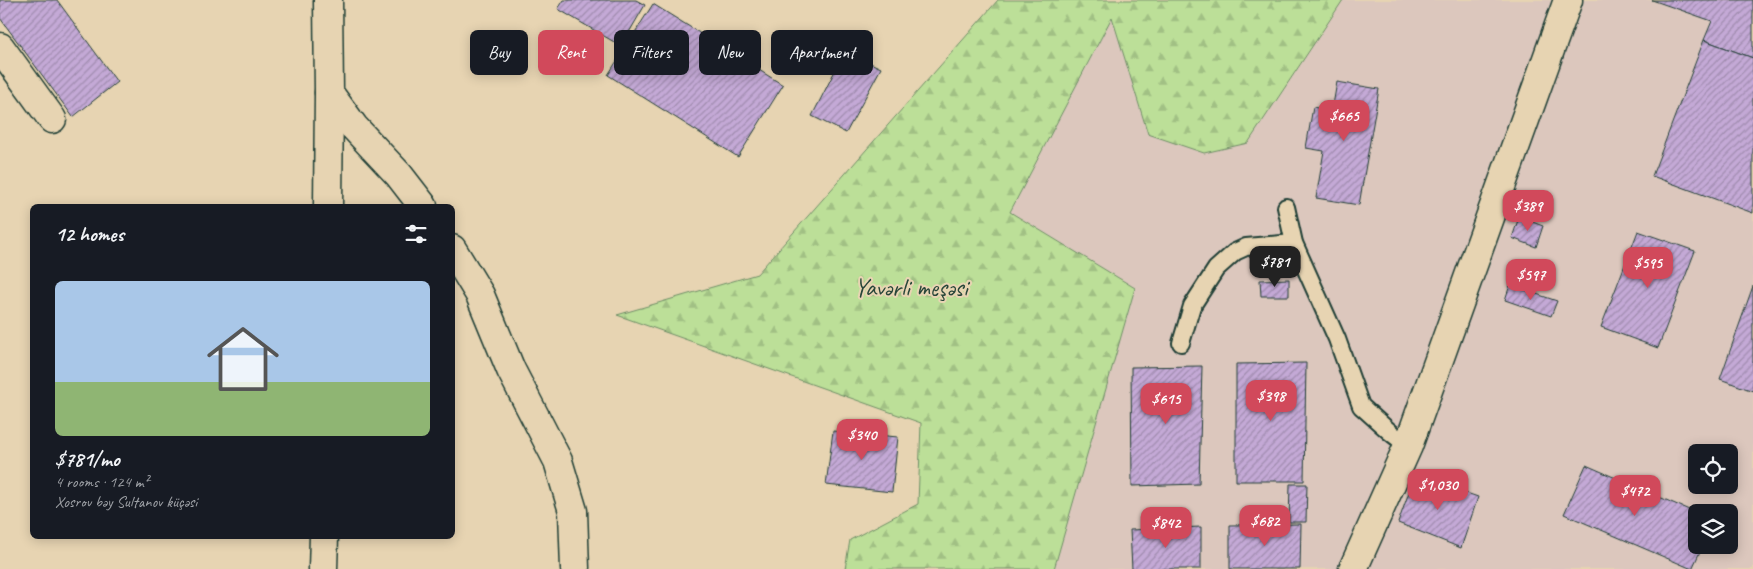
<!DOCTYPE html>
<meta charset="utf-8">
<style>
:root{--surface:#171b24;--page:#20242c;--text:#f1f3f6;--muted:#9ea1a6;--line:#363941;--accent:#d1495b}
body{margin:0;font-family:Caveat,sans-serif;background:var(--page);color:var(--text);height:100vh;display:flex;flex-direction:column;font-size:19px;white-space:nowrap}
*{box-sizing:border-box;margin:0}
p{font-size:16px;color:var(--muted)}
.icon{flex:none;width:28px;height:28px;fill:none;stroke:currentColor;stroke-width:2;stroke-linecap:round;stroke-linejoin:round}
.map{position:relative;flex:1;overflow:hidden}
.sheet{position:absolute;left:30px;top:204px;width:425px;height:335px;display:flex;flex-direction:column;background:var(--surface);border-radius:8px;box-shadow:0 2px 12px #0003}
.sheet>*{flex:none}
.guide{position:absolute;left:470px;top:30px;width:475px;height:45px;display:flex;gap:10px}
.tools{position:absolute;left:1688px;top:444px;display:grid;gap:10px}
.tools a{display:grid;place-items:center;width:50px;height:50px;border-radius:8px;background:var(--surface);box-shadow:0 2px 12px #0003;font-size:25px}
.price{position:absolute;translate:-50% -42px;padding:0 11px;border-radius:10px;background:var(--accent);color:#fff;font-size:16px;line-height:32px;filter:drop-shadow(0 1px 2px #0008)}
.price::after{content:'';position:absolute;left:50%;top:30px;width:15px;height:11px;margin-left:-8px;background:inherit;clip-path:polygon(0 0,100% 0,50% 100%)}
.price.selected{background:#222;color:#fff}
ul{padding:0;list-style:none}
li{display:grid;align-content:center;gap:10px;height:265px;padding:0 25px}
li+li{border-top:1px solid var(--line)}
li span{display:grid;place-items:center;height:155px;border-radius:8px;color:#555}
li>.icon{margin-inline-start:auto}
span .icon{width:90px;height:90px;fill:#fffc;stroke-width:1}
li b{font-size:21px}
h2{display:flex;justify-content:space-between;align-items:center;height:60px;padding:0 25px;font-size:21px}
.tag{padding:0 18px;border-radius:8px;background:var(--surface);box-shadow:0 2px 12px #0003;font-size:18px;line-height:45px}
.tag.selected{background:var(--accent);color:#fff}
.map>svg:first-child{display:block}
</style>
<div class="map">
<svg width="1753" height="569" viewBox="0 0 1753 569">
<defs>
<pattern id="forest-firs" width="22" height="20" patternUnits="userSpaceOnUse" patternTransform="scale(1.25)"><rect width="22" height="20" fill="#bcdf98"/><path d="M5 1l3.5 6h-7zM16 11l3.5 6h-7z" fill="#a1c084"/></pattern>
<pattern id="building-hatch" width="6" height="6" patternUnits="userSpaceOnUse" patternTransform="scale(1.25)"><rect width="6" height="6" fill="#c4a9d6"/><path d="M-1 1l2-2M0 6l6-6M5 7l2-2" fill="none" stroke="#9f8bae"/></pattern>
</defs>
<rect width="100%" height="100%" fill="#e7d4b2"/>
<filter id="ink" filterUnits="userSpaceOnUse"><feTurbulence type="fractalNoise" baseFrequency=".02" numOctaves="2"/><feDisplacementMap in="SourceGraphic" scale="10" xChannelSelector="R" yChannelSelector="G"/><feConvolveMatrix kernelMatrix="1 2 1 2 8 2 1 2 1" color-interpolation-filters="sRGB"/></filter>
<g filter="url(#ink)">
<!-- built -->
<path fill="#dcc7bd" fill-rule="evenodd" d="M1343,0h410v569h-699l80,-281 -124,-76 102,-196 36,118 100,9zM1696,452h33v33h-33zM1696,512h33v33h-33z"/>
<!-- forest -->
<polygon fill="url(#forest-firs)" stroke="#6e8e66" points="998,0 1343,0 1248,143 1204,153 1148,134 1112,17 1010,212 1135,288 1054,569 845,569 850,540 918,504 921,423 617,315 757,274"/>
<!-- building -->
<g fill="url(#building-hatch)" stroke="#1f3d34">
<polygon points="0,0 57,0 117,82 73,117 0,18"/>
<polygon points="564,0 636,0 645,5 621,46 558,9"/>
<polygon points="1652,0 1753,0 1753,58 1704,40 1712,21"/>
<polygon points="653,4 783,85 738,157 608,75"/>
<polygon points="1704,40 1753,58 1753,213 1652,176"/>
<polygon points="845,51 881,68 846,133 812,116"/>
<polygon points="1337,82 1379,89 1359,205 1316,198 1324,151 1306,148 1313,107 1332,111"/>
<polygon points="1519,217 1543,226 1536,247 1512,238"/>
<polygon points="1638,231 1695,251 1658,348 1601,327"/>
<polygon points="1289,279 1289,296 1261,296 1260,280"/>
<polygon points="1510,285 1557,301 1551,316 1505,300"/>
<polygon points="1753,286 1753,391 1720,379"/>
<polygon points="1306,363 1304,481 1236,481 1236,364"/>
<polygon points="1202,366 1199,484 1132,486 1131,367"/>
<polygon points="833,431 898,437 892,492 826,485"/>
<polygon points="1586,465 1696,513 1696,545 1703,545 1692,569 1564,514"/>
<polygon points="1415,475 1478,497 1461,548 1398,523"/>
<polygon points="1290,484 1307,484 1306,522 1289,522"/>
<polygon points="1301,524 1300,569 1230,569 1230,525"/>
<polygon points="1201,527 1201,569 1132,569 1130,530"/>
</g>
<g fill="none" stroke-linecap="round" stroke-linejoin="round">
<defs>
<g id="lane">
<polyline points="1286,207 1294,243 1337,339 1361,406 1390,432 1408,446"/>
<polyline points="1181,343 1192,306 1216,269 1235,252 1246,247 1294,243"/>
</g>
<g id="street">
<polyline points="328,0 329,93 354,127 399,175 423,206"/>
<polyline points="0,47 52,119"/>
<polyline points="328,206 329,93"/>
<polyline points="452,249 480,295 511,370 558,461 573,511 575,569"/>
<polyline points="323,569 324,536"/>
<polyline points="1353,569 1408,446 1568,0"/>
</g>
</defs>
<!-- lane casing -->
<use href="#lane" stroke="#1f3d34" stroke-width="20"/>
<!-- street casing -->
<use href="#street" stroke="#1f3d34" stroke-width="31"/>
<!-- lane -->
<use href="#lane" stroke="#e7d4b2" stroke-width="16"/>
<!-- street -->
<use href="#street" stroke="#e7d4b2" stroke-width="28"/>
</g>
</g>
<g text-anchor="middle" stroke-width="4" stroke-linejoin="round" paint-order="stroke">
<!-- park labels -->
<g font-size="25" fill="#274539" stroke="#e7d4b2">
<text x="911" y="296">Yavərli meşəsi</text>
</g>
</g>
</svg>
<div class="tools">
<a><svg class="icon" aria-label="locate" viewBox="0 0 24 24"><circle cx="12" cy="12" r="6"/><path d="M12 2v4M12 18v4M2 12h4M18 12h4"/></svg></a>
<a><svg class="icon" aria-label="layers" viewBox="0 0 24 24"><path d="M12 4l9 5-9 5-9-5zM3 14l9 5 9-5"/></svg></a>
</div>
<b class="price" style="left:1344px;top:142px">$665</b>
<b class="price" style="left:1528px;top:232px">$389</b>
<b class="price selected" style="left:1275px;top:288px">$781</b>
<b class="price" style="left:1648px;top:289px">$595</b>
<b class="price" style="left:1531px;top:301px">$597</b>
<b class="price" style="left:1271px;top:422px">$398</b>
<b class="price" style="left:1166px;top:425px">$615</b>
<b class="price" style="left:862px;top:461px">$340</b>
<b class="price" style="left:1438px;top:511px">$1,030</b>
<b class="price" style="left:1635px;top:517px">$472</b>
<b class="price" style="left:1265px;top:547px">$682</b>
<b class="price" style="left:1166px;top:549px">$842</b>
<div class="guide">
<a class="tag">Buy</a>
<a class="tag selected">Rent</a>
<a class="tag">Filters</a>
<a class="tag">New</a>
<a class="tag">Apartment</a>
</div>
<section class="sheet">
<h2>12 homes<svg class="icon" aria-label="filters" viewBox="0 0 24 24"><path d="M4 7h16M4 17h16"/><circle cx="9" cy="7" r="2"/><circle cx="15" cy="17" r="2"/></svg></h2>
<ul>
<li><span style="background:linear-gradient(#a9c7e8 65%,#8fb573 0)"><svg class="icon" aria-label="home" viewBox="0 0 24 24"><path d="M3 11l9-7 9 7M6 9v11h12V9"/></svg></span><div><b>$781/mo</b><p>4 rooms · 124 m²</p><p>Xosrov bəy Sultanov küçəsi</p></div></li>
</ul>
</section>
</div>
